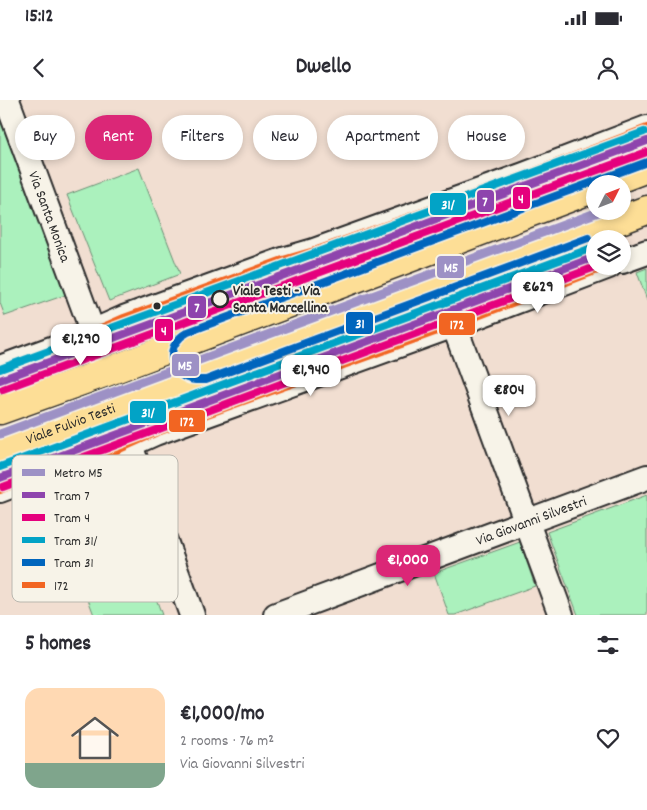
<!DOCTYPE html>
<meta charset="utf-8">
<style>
:root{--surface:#fff;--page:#f7f7f7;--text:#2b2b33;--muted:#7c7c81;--line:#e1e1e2;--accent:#db2777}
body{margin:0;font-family:Dekko,sans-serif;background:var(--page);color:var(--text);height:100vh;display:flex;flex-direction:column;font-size:19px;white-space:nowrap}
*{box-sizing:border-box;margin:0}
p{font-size:16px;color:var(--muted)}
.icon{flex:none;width:28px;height:28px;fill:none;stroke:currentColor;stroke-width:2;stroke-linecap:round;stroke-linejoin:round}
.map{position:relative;height:515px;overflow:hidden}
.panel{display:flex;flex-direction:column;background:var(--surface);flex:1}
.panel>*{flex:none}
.hud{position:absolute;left:15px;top:15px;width:618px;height:45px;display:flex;gap:10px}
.needle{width:32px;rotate:48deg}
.controls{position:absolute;left:586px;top:75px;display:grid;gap:10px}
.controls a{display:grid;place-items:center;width:45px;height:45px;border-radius:50%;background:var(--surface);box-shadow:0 2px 8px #0003;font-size:25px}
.price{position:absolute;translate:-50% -42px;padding:0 11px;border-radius:10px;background:#fff;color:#222;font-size:16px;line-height:32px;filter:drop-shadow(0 1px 2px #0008)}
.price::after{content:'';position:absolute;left:50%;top:30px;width:15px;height:11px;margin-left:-8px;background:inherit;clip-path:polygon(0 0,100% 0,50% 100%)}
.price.current{background:var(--accent);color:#fff}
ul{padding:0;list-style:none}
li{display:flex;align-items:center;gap:15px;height:125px;padding:0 25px}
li+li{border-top:1px solid var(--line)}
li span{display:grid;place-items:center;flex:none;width:140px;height:100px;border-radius:15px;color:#555}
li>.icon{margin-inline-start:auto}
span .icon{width:60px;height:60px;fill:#fffc;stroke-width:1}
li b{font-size:21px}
h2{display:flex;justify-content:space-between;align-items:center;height:60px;padding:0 25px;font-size:21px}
.tag{padding:0 18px;border-radius:22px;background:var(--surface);box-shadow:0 2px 8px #0003;font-size:18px;line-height:45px}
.tag.current{background:var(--accent);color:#fff}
.status{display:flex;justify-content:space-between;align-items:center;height:35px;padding:0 25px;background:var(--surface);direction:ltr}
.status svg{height:14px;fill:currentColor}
header{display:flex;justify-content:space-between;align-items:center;height:65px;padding:0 25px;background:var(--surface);font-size:22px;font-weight:700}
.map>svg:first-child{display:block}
</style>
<div class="status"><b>15:12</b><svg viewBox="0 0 49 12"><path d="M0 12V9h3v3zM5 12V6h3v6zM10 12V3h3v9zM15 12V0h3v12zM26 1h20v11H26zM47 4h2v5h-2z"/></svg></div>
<header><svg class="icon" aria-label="back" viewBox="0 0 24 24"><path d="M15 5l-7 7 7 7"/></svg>Dwello<svg class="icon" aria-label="person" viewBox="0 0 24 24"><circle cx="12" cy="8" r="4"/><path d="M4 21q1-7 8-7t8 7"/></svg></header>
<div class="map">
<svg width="647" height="515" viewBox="0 0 647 515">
<rect width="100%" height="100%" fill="#f1ded1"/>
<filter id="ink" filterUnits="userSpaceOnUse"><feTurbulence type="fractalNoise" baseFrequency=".02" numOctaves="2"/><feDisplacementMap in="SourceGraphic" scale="10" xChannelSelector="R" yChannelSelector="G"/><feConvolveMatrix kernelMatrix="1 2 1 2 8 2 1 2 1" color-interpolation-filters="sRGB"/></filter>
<g filter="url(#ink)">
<!-- green -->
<g fill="#abf1bd" stroke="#6b8e74">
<polygon points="0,0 74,192 5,216 0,203"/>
<polygon points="139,68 180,174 109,201 67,95"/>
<polygon points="647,168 647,200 637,172"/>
<polygon points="647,395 647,515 578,515 547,432"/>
<polygon points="86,412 117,494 150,482 162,515 94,515 59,422"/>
<polygon points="520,442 535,486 455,515 449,515 434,473"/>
</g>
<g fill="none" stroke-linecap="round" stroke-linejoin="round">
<defs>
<g id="minor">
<path id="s1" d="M7,0l81,219 2,14 14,40"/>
<polyline points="622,161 647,152"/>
<polyline points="454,225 561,515"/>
<polyline points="0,268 65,244 124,218 283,160 314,151 524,75 647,28"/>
<polyline points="116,307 192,515"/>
<polyline points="0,390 44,373 106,355 155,333 454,225 609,166"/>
<path id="s2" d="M276,515l371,-138"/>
</g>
<g id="major">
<polyline points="605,84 647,68"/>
<polyline points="0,310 104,273 595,88"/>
<path id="s3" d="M0,349l436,-160 211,-79"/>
</g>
</defs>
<!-- minor casing -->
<use href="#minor" stroke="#2b2b2b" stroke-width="28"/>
<!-- major casing -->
<use href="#major" stroke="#2b2b2b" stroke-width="31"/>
<!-- minor -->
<use href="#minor" stroke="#f7f3e8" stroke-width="24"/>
<!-- major -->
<use href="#major" stroke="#fdde96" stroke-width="28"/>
<defs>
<g id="bus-1">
<polyline points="0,268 65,244 124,218 283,160 314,151 524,75 647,28"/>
<polyline points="0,390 44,373 106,355 155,333 454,225 608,166"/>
</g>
</defs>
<!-- bus-1 casing -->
<use href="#bus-1" stroke="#f7f3e8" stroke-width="11"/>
<!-- bus-1 -->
<use href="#bus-1" stroke="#f26522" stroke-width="8"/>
<defs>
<g id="tram-1">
<polyline points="0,280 647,41"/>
<polyline points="0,378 595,157"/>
</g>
<g id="tram-2">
<polyline points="3,289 647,52"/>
<polyline points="3,387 598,166"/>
</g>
<g id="tram-3">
<polyline points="0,269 644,32"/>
<polyline points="0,367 592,148"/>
</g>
<path id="tram-4" d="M588,138l-382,142c-7,0 -13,1 -19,-2 -16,-6 -20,-27 -8,-39 2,-3 6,-5 9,-7l459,-170"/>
</defs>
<!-- tram-1 casing -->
<use href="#tram-1" stroke="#f7f3e8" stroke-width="11"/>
<!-- tram-2 casing -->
<use href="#tram-2" stroke="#f7f3e8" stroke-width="11"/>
<!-- tram-3 casing -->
<use href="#tram-3" stroke="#f7f3e8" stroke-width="11"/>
<!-- tram-4 casing -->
<use href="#tram-4" stroke="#f7f3e8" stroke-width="11"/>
<!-- tram-1 -->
<use href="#tram-1" stroke="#8e44ad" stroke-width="8"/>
<!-- tram-2 -->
<use href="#tram-2" stroke="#e5007d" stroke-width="8"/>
<!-- tram-3 -->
<use href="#tram-3" stroke="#02a3c6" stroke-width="8"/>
<!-- tram-4 -->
<use href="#tram-4" stroke="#0065bd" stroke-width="8"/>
<defs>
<polyline id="metro-1" points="0,334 601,111"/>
</defs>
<!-- metro-1 casing -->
<use href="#metro-1" stroke="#f7f3e8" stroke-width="12"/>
<!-- metro-1 -->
<use href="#metro-1" stroke="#9d91c5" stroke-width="9"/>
</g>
</g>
<!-- markers -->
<circle fill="#f7f3e8" stroke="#2b2b2b" stroke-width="2.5" cx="220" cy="199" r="8"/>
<circle fill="#2b2b2b" stroke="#f7f3e8" stroke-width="2" cx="157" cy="206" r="4.5"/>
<g text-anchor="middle" stroke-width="4" stroke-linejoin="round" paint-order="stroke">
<!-- street labels -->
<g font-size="15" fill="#2b2b2b" stroke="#f7f3e8">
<text dy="5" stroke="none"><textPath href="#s1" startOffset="124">Via Santa Monica</textPath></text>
<text dy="5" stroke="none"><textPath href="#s3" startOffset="75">Viale Fulvio Testi</textPath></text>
<text dy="5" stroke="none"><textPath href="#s2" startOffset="272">Via Giovanni Silvestri</textPath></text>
</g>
<!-- stop labels -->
<g font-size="15" font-weight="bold" fill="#2b2b2b" stroke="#f7f3e8" text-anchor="start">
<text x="233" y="195">Viale Testi - Via<tspan x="233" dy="17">Santa Marcellina</tspan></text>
</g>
</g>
<!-- legend -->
<rect x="12" y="355" width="166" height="147" rx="8" fill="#f7f3e8" stroke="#bab7af" stroke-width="1"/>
<rect x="22" y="369" width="23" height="7" fill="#9d91c5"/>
<rect x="22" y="392" width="23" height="6" fill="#8e44ad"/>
<rect x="22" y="414" width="23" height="7" fill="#e5007d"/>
<rect x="22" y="437" width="23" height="6" fill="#02a3c6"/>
<rect x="22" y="459" width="23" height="7" fill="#0065bd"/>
<rect x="22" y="482" width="23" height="6" fill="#f26522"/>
<g font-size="14" fill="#2b2b2b">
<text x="54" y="377">Metro M5</text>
<text x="54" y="400">Tram 7</text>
<text x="54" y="422">Tram 4</text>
<text x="54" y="445">Tram 31/</text>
<text x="54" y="467">Tram 31</text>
<text x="54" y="490">172</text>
</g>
<g stroke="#f7f3e8" stroke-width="2">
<rect x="512" y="86" width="19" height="24" rx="5" fill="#e5007d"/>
<rect x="476" y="89" width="19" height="24" rx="5" fill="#8e44ad"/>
<rect x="429" y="92" width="38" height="24" rx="5" fill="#02a3c6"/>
<rect x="436" y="155" width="29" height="24" rx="5" fill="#9d91c5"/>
<rect x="187" y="195" width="20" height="24" rx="5" fill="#8e44ad"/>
<rect x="345" y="211" width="29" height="24" rx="5" fill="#0065bd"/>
<rect x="438" y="212" width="38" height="24" rx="5" fill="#f26522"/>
<rect x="154" y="218" width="20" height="24" rx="5" fill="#e5007d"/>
<rect x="171" y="253" width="29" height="24" rx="5" fill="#9d91c5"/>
<rect x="129" y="300" width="38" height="24" rx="5" fill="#02a3c6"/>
<rect x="168" y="309" width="38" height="24" rx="5" fill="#f26522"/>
</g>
<g font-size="14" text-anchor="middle" font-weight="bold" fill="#fff">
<text x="521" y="103">4</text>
<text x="485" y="106">7</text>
<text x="448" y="109">31/</text>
<text x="451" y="172">M5</text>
<text x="197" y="212">7</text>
<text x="360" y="228">31</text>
<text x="457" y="229">172</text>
<text x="164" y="235">4</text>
<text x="185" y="270">M5</text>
<text x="148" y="317">31/</text>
<text x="187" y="326">172</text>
</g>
</svg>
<div class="controls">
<a><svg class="needle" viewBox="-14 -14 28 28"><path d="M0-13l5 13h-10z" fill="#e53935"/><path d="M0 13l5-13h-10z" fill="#7c7c81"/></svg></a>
<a><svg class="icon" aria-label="layers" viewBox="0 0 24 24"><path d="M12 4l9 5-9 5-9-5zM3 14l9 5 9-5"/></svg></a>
</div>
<b class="price" style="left:538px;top:214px">€629</b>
<b class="price" style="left:81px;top:266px">€1,290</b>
<b class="price" style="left:311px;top:297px">€1,940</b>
<b class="price" style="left:509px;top:317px">€804</b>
<b class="price current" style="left:408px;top:487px">€1,000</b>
<div class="hud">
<a class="tag">Buy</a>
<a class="tag current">Rent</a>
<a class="tag">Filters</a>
<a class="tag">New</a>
<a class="tag">Apartment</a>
<a class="tag">House</a>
</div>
</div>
<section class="panel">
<h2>5 homes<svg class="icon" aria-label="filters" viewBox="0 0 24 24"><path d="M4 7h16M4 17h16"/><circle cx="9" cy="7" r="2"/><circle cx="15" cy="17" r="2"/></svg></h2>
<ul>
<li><span style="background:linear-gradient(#ffd9b3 75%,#7fa58c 0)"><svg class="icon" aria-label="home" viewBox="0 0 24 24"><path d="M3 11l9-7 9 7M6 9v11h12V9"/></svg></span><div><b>€1,000/mo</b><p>2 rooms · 76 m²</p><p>Via Giovanni Silvestri</p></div><svg class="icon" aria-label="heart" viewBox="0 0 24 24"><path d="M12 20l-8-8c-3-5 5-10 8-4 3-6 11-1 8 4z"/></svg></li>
</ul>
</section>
